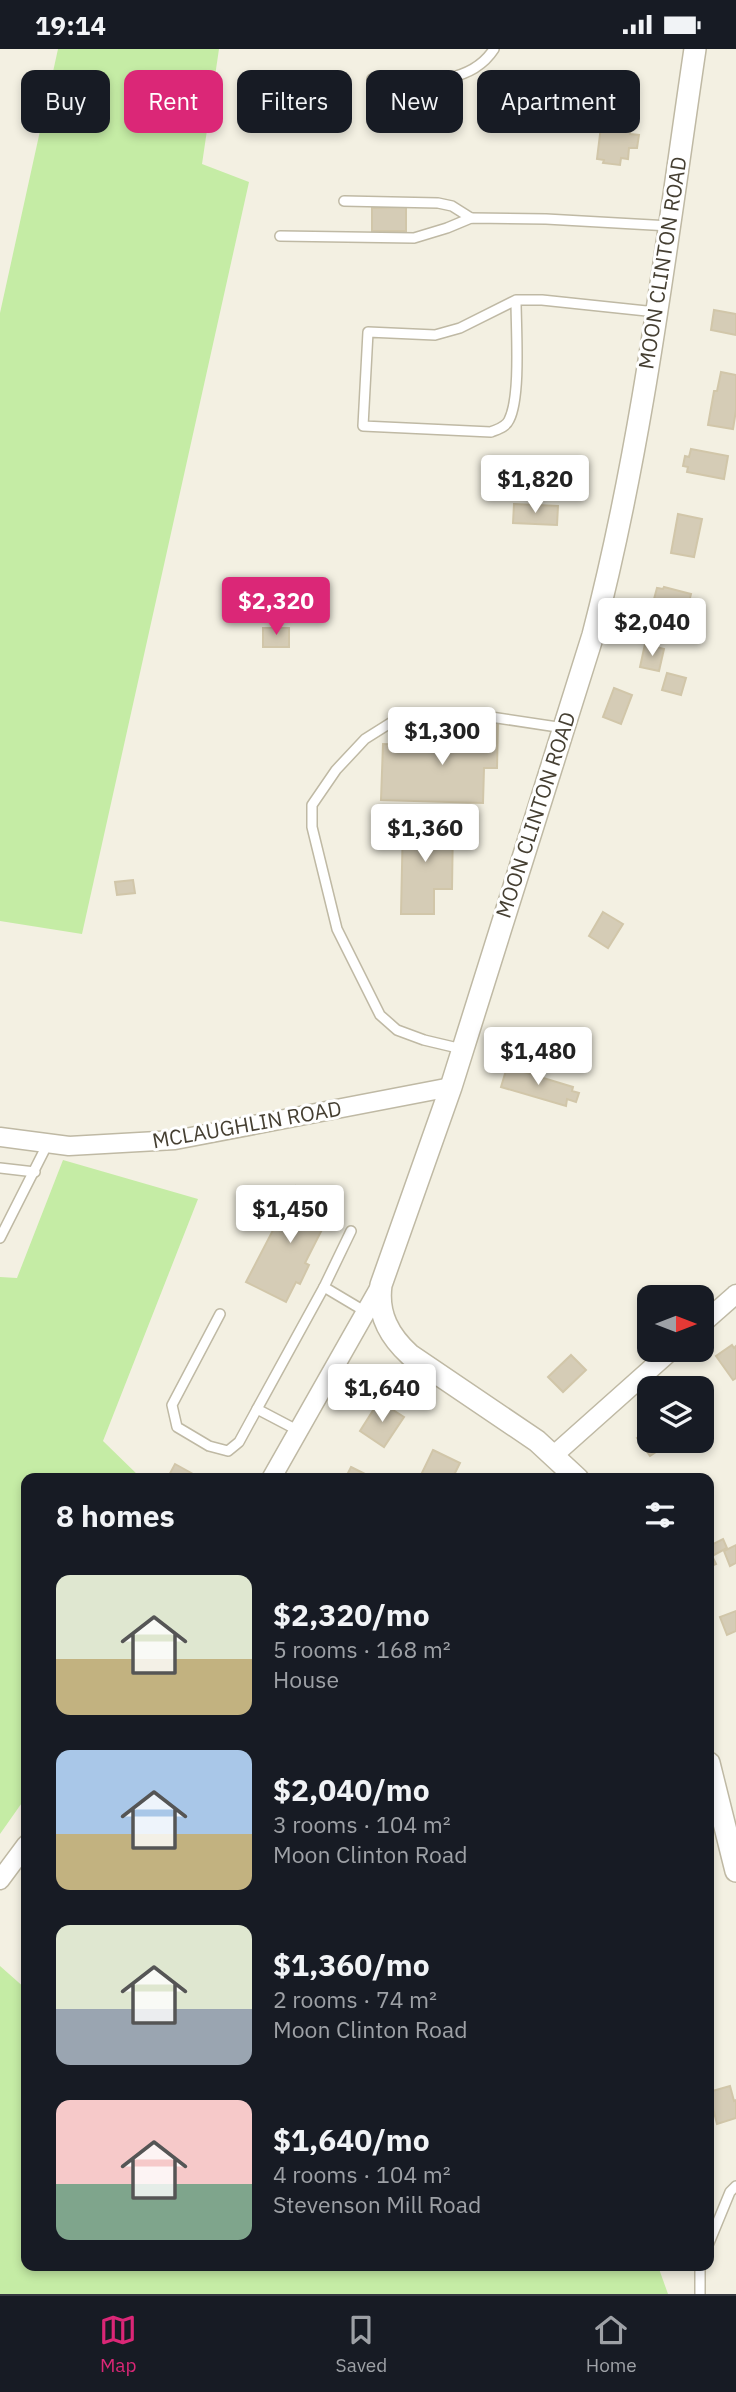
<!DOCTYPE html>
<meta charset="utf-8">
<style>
:root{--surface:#171b24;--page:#20242c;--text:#f1f3f6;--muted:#9ea1a6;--line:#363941;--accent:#db2777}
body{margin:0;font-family:"IBM Plex Sans",sans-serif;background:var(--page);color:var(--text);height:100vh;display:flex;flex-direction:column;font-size:26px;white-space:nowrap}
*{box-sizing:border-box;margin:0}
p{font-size:23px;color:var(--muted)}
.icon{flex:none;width:38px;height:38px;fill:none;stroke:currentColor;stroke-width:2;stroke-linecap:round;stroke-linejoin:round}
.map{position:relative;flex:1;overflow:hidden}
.drawer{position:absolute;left:21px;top:1424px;width:693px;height:798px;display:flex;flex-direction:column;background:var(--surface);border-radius:14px;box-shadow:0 4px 10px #0003}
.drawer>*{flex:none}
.top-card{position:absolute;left:21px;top:21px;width:695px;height:63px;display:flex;gap:14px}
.needle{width:46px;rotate:90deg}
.tools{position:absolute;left:637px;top:1236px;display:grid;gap:14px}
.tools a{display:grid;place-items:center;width:77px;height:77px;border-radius:14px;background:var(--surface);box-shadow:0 4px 10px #0003;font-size:35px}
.price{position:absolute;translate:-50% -60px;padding:0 16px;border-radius:7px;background:#fff;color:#222;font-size:23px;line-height:46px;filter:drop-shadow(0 2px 4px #0008)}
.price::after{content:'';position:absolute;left:50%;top:42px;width:21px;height:16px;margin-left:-10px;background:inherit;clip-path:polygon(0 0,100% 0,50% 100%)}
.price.current{background:var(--accent);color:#fff}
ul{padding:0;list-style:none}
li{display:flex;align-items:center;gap:21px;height:175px;padding:0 35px}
li span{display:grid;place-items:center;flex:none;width:196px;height:140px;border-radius:14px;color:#555}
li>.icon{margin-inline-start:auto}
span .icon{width:84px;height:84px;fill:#fffc;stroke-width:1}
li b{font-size:30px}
h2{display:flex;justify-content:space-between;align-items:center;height:84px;padding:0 35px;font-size:30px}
.chip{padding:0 24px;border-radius:14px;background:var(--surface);box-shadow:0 4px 10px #0003;font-size:24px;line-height:63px}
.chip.current{background:var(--accent);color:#fff}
.status{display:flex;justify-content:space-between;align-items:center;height:49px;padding:0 35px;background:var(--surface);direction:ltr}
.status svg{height:19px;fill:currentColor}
.tab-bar{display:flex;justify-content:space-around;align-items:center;height:98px;border-top:2px solid var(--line);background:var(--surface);font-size:19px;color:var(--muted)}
.tab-bar a{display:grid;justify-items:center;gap:4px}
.tab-bar .current{color:var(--accent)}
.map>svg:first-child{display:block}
</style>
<div class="status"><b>19:14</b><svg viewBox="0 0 49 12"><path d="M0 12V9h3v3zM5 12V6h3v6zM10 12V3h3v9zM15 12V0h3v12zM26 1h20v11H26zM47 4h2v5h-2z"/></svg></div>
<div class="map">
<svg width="736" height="2245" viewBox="0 0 736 2245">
<rect width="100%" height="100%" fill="#f3f0e2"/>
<!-- green -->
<g fill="#c5eca5">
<polygon points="58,0 219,0 202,115 249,133 82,885 0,872 0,264"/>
<polygon points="63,1111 198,1150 103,1392 142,1430 26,1430 26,1748 0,1785 0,1228 17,1229"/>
<polygon points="0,1917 26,1940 26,2217 658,2217 668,2245 0,2245"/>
</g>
<!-- building -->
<g fill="#d5ccb6" stroke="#d1c6a9" stroke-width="2">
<polygon points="602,69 632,72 630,85 639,86 637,99 629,99 628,110 621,109 620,116 603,114 604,111 597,110"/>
<polygon points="406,158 406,182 372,182 372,159"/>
<polygon points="714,261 736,265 736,286 711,281"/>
<polygon points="721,323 736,326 736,361 733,380 708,376 714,342 717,342"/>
<polygon points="691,400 728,407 724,430 687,423 688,418 683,417 685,407 689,408"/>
<polygon points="514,455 558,457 557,476 513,474"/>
<polygon points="678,465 702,470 694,508 671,504"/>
<polygon points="664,538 691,545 686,565 660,558 661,555 653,554 657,539 663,540"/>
<rect x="263" y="579" width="26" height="19"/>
<polygon points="645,595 664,600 659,622 640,618"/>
<polygon points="667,624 686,629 681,646 662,641"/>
<polygon points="614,639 632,646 621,675 603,668"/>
<polygon points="453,672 498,673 497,719 484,719 483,754 381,751 383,695 453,697"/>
<polygon points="403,772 453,773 452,840 434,840 434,865 401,865"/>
<polygon points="133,831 135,844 117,846 115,833"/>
<polygon points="603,863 623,875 608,899 589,887"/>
<polygon points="507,1018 573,1038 572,1042 579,1044 576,1053 567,1050 566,1057 501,1038"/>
<polygon points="296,1137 334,1157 305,1214 309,1216 300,1235 296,1233 286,1253 246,1233"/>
<polygon points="732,1296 734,1299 736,1297 736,1329 733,1331 716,1307"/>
<polygon points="571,1306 586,1321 563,1343 548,1328"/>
<polygon points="379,1352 404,1368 384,1398 360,1382"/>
<polygon points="649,1380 649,1391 674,1391 650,1407 637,1389"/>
<polygon points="433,1401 460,1414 452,1430 419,1430"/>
<polygon points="175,1415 202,1430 167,1430"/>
<polygon points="351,1418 375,1430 345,1430"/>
<polygon points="723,1490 727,1499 712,1507 716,1515 709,1518 709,1497"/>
<polygon points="736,1496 736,1514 730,1517 724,1502"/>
<polygon points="736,1562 736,1582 727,1586 720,1568"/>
<polygon points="730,2037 734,2052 736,2051 736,2069 717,2075 709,2043"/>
</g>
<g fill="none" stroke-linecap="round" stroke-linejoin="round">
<defs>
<g id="service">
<path d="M372,30c42,1 96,10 122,-30"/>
<polyline points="344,152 438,154 452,157 471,169"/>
<polyline points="280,187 414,189 447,179 471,169 546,170 670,177"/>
<path d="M516,251c0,29 5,97 -7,120 -3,7 -11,9 -18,12l-128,-6 5,-94 67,3 25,-7 56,-28h26l114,12"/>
<polyline points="462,1000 424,991 397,981 380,966 337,880 312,778 312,756 336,721 365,690 392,673 425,667 471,665 564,679"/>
<polyline points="0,1119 35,1123"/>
<polyline points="351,1182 324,1238 366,1263"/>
<polyline points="0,1189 47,1096"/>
<polyline points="220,1265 172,1356 177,1378 209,1397 228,1402 239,1393 257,1360"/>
<polyline points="299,1382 257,1360 324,1238"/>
<polyline points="709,2194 730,2143 736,2137"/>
<polyline points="700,2217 700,2245"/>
</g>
<g id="minor">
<polyline points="0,1088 69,1097 175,1091 451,1038"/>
<polyline points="702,1275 736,1245"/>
<polyline points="554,1406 673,1300"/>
<polyline points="271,1430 381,1236"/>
<polyline points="0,1831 26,1796"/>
</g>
<g id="tertiary">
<path d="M578,1430l-41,-38 -127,-86c-21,-19 -33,-41 -29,-70l70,-198 142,-452c50,-192 73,-390 102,-586"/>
<polyline points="709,1714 736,1822"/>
</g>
</defs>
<!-- service casing -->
<use href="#service" stroke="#bfb9a4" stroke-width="12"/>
<!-- minor casing -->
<use href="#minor" stroke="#bfb9a4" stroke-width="21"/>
<!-- tertiary casing -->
<use href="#tertiary" stroke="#bfb9a4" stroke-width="24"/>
<!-- service -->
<use href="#service" stroke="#fff" stroke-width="9"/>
<!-- minor -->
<use href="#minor" stroke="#fff" stroke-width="18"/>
<!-- tertiary -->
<use href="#tertiary" stroke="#fff" stroke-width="21"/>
</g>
<g text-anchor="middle" stroke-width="6" stroke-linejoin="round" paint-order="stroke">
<!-- street labels -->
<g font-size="21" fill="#453f32" stroke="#fff">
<text transform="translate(663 214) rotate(-81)" y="7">MOON CLINTON ROAD</text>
<text transform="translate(536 766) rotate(-72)" y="7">MOON CLINTON ROAD</text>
<text transform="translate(247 1076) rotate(-10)" y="7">MCLAUGHLIN ROAD</text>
</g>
</g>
</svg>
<div class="tools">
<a><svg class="needle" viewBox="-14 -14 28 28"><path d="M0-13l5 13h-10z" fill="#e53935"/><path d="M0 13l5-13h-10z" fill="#9ea1a6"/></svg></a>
<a><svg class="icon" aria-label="layers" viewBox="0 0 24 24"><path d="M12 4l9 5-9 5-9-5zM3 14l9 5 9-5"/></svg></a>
</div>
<b class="price" style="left:535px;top:466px">$1,820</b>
<b class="price current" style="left:276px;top:588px">$2,320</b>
<b class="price" style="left:652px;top:609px">$2,040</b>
<b class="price" style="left:442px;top:718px">$1,300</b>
<b class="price" style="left:425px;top:815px">$1,360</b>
<b class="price" style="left:538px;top:1038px">$1,480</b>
<b class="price" style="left:290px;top:1196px">$1,450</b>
<b class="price" style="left:382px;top:1375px">$1,640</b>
<div class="top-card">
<a class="chip">Buy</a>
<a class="chip current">Rent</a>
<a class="chip">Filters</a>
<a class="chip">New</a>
<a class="chip">Apartment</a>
</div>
<section class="drawer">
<h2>8 homes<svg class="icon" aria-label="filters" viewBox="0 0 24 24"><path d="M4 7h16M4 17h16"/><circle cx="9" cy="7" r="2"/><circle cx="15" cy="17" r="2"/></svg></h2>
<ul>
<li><span style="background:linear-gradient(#dfe7d0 60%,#c2b280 0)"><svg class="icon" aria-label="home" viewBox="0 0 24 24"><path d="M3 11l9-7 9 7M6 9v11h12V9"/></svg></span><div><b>$2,320/mo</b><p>5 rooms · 168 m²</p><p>House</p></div></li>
<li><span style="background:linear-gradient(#a9c7e8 60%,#c2b280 0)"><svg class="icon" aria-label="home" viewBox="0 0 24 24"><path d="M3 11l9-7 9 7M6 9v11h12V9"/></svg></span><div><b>$2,040/mo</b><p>3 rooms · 104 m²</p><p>Moon Clinton Road</p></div></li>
<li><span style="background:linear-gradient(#dfe7d0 60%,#9aa5b1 0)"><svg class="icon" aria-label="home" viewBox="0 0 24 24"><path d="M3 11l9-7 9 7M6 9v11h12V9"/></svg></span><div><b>$1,360/mo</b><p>2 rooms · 74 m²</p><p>Moon Clinton Road</p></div></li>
<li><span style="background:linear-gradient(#f6c9c9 60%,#7fa58c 0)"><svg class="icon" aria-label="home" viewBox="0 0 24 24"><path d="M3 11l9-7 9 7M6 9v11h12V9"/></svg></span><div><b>$1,640/mo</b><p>4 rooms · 104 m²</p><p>Stevenson Mill Road</p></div></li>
</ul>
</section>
</div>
<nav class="tab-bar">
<a class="current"><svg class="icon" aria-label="map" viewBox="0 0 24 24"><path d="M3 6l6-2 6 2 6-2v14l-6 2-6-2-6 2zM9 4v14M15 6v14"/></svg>Map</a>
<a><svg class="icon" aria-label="saved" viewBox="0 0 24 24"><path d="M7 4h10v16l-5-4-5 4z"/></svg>Saved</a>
<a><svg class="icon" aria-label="home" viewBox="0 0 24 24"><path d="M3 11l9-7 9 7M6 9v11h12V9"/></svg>Home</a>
</nav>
